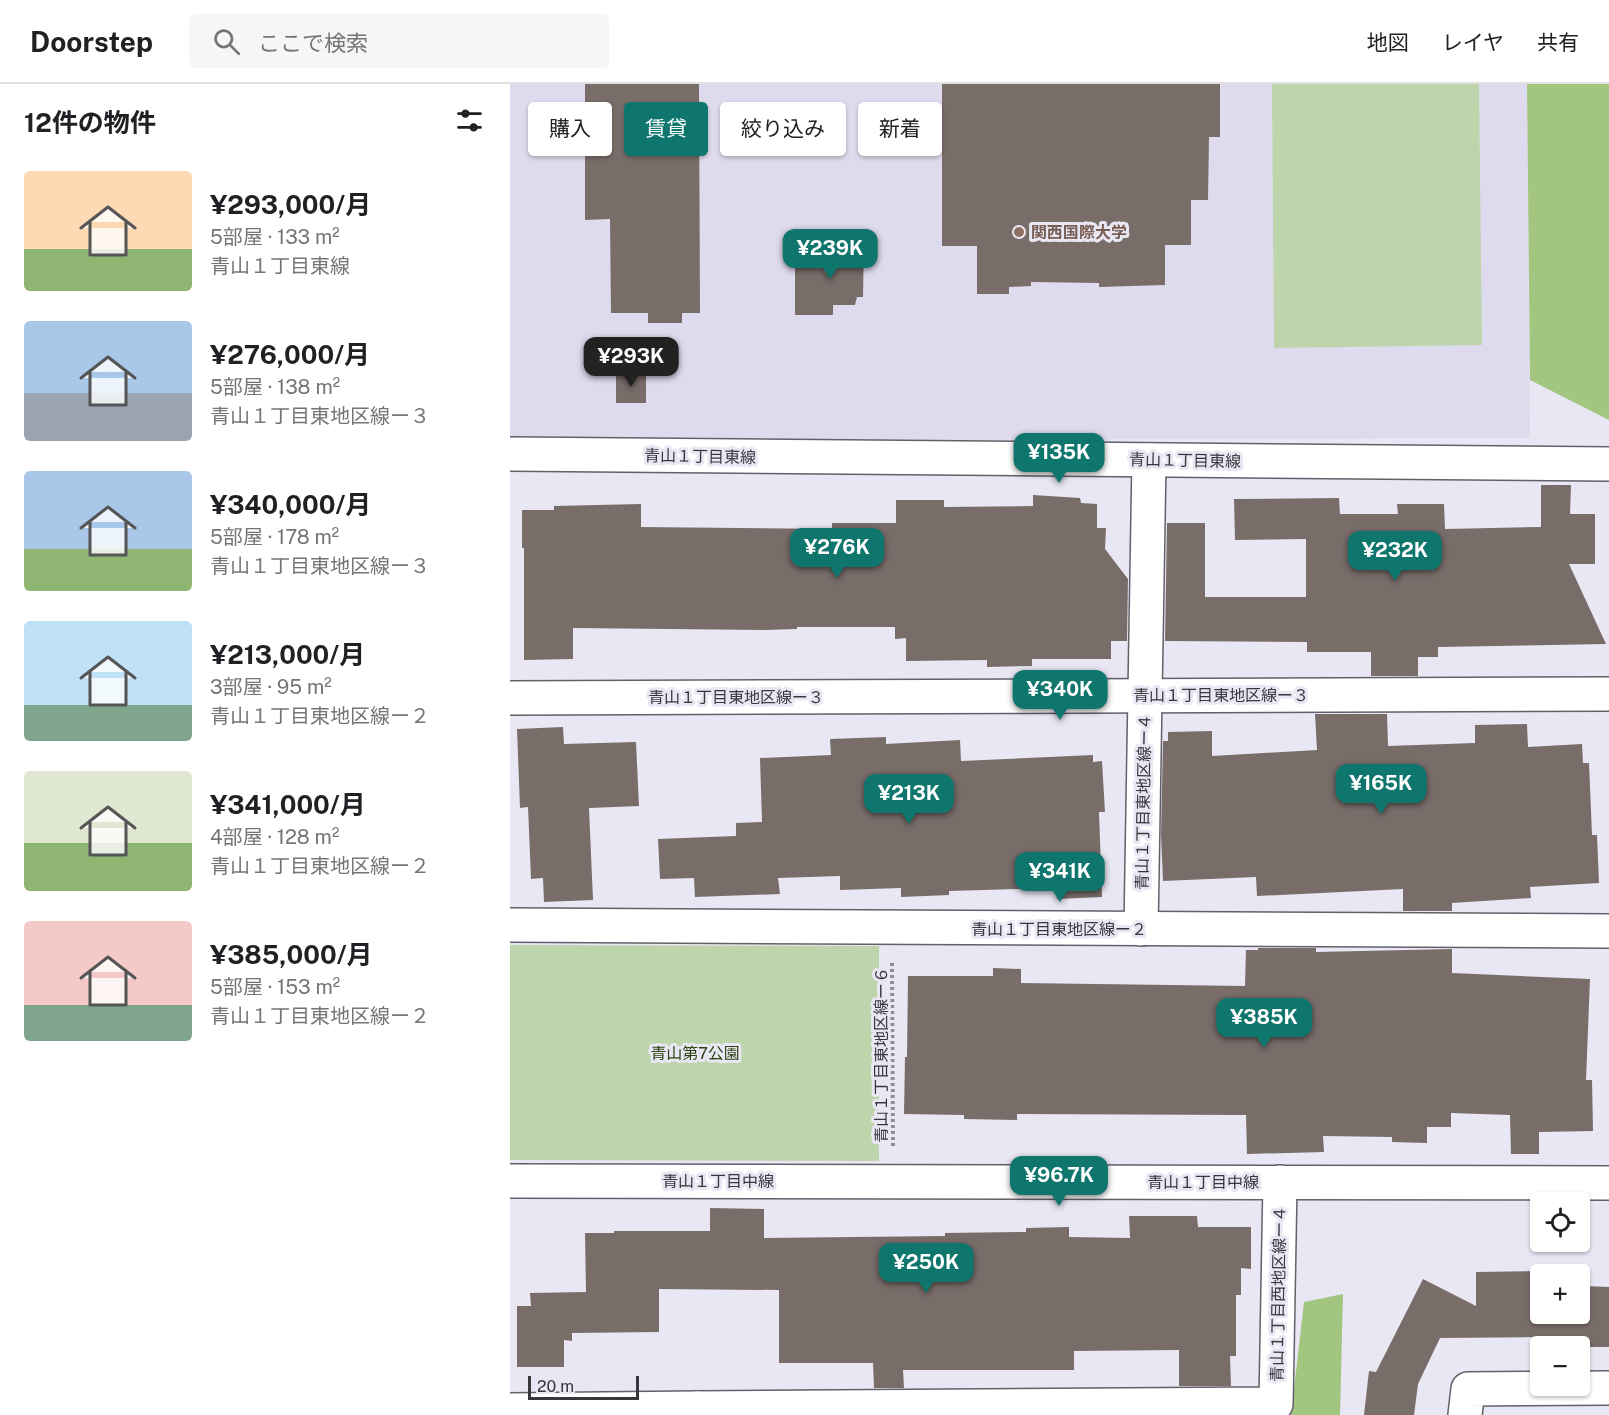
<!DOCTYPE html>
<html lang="ja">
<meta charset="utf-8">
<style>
:root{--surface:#fff;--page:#f6f6f6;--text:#202124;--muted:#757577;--line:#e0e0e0;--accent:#0f766e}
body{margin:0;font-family:"Public Sans","Noto Sans JP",sans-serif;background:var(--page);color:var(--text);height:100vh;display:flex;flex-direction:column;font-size:22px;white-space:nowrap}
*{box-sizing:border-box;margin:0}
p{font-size:20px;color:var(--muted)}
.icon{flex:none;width:33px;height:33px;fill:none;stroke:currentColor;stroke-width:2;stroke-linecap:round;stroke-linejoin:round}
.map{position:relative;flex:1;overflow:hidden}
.panel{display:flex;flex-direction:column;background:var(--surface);width:510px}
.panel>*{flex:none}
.hud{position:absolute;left:18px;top:18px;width:570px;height:54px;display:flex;gap:12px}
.fabs{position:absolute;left:1020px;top:1108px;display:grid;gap:12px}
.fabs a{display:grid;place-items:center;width:60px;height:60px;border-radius:6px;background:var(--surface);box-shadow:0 2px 4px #0004;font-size:30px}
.scale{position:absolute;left:18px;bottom:15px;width:111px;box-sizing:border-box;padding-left:6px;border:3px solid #38373c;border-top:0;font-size:16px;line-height:21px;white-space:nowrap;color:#38373c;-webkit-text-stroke:4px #e9e7f3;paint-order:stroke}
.price{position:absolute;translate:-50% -51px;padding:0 14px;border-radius:12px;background:var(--accent);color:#fff;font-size:20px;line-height:39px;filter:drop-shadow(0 2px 3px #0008)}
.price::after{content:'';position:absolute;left:50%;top:36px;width:18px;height:14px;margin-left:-9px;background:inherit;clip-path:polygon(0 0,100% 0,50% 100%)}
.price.selected{background:#222;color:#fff}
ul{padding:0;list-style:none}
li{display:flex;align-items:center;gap:18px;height:150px;padding:0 24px}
li span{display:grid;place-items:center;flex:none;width:168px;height:120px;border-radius:6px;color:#555}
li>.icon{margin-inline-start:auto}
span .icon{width:72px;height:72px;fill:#fffc;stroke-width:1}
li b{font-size:26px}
h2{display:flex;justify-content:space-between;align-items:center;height:72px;padding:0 24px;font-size:26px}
.chip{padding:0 21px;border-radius:6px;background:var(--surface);box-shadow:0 2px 4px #0004;font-size:21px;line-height:54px}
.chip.selected{background:var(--accent);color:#fff}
header{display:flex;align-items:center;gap:36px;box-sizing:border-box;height:84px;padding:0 30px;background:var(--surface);border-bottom:2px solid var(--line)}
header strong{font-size:28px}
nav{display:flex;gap:33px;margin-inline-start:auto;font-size:21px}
.search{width:420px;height:54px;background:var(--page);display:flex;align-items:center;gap:15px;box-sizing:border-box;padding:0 21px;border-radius:6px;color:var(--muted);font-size:22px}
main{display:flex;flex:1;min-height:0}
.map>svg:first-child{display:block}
</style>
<header>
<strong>Doorstep</strong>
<div class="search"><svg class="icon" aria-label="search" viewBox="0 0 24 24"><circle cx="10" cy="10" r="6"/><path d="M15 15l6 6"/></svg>ここで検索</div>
<nav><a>地図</a><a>レイヤ</a><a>共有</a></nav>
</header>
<main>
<section class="panel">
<h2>12件の物件<svg class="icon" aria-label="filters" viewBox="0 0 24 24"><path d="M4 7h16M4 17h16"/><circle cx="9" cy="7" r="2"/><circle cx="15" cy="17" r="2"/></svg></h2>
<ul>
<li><span style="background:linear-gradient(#ffd9b3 65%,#8fb573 0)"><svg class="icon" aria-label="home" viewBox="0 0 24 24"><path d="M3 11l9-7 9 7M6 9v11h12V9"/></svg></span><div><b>¥293,000/月</b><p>5部屋 · 133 m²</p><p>青山１丁目東線</p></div></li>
<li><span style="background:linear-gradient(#a9c7e8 60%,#9aa5b1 0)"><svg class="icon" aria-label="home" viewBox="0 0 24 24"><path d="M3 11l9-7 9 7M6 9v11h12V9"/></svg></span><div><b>¥276,000/月</b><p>5部屋 · 138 m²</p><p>青山１丁目東地区線ー３</p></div></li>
<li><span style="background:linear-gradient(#a9c7e8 65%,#8fb573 0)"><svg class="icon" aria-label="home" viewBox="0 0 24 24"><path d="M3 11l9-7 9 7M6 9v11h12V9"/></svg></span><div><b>¥340,000/月</b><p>5部屋 · 178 m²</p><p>青山１丁目東地区線ー３</p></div></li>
<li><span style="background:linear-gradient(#bfe0f5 70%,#7fa58c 0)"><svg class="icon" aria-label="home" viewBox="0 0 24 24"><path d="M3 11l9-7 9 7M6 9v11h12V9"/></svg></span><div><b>¥213,000/月</b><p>3部屋 · 95 m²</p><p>青山１丁目東地区線ー２</p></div></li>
<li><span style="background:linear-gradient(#dfe7d0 60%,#8fb573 0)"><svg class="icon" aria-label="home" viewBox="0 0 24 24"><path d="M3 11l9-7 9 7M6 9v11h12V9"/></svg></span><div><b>¥341,000/月</b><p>4部屋 · 128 m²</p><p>青山１丁目東地区線ー２</p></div></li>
<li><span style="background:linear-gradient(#f6c9c9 70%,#7fa58c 0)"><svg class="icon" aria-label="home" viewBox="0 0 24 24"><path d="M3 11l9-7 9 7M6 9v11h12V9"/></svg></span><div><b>¥385,000/月</b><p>5部屋 · 153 m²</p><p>青山１丁目東地区線ー２</p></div></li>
</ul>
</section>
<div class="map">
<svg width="1099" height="1331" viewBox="0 0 1099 1331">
<rect width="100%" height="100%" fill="#e9e7f3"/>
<!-- built -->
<polygon fill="#dfdbee" points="0,0 1017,0 1020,354 0,357"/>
<!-- green -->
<g fill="#bed4ab">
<polygon points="762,0 969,0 972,261 764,264"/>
<polygon points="0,861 369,862 369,1077 0,1076"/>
</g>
<!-- forest -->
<g fill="#a2c580">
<polygon points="1017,0 1099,0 1099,336 1020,296"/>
<polygon points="833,1210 830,1331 781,1331 794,1218"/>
</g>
<!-- building -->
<g fill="#796d6a" fill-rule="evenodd">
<polygon points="75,0 189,0 190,229 172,229 172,239 138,239 138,229 101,229 100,135 75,136"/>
<polygon points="432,0 710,0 710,53 699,53 698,116 681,116 681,161 655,161 655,201 589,203 589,199 521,198 521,202 499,203 499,210 467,210 467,162 432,162"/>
<polygon points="313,159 354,159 353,213 347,213 345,221 323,221 323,231 285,231 285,181 313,181"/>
<rect x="106" y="290" width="30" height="29"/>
<polygon points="1031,401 1061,401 1060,430 1085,430 1085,480 1059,480 1096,560 928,563 928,573 908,573 908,592 861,592 861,568 797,568 797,558 655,557 657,439 695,439 695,513 796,513 796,455 725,456 724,415 829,414 830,430 888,430 887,420 934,420 935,445 1031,443"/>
<polygon points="523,411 570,414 571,419 587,420 587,444 596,444 595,465 618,495 617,557 601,557 601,575 522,575 522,582 477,583 477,576 396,577 396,554 385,555 385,543 287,543 287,545 254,546 63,544 63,575 14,576 14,464 12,464 12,426 44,426 44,422 131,420 131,443 322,445 322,439 386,439 386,416 434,416 434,423 523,422"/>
<polygon points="805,630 877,630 878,662 965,659 965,641 1017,640 1018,663 1072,660 1073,679 1079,679 1082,751 1087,751 1089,799 1020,803 1021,814 942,819 942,827 893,827 893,805 747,812 746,793 653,797 651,751 653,657 658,657 658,648 702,647 702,672 807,666"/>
<polygon points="53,643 54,660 126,658 129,722 79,724 83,816 34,818 33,794 21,795 18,723 10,724 7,645"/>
<polygon points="376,653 376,660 450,656 451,677 583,671 583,678 592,677 595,728 589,728 592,813 547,815 546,804 439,807 439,811 391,813 391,804 330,806 330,792 268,794 270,810 185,813 184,794 150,795 148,755 226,752 226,739 252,738 250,674 321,671 320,655"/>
<polygon points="748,864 806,864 806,868 942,865 942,889 1080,895 1076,996 1082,996 1083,1047 1029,1048 1029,1070 1001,1070 1000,1031 941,1029 941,1043 917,1043 917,1059 882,1058 882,1053 813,1052 814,1068 737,1070 736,1031 507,1030 507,1036 454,1035 454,1031 394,1030 395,973 397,973 398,892 483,892 483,884 511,885 511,899 735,902 736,866 748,866"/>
<polygon points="200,1124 254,1125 254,1154 435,1152 435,1149 516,1148 516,1144 559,1143 559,1153 620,1154 619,1132 687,1132 688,1143 741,1143 741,1185 731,1184 731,1211 726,1211 726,1272 720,1272 721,1302 669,1302 669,1266 564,1267 564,1286 393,1286 394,1304 364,1304 363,1279 269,1279 269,1206 149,1205 149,1248 62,1249 62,1257 54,1256 54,1283 7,1283 7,1222 21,1222 20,1209 76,1208 75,1149 104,1149 104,1147 200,1147"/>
<path d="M1075,1184l1,18 23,1v60h-67l-1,-10 -101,1 -22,46 -4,31h-50l5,-44 7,1 47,-93 53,27v-34l63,-1v-2zM1030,1191h40v39h-40z"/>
</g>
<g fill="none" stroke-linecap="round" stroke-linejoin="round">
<defs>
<g id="minor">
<polyline points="0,370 1099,380"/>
<polyline points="0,614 1099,610"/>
<polyline points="0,841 1099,847"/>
<polyline points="631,845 639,376"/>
<polyline points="0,1097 1099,1099"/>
<polyline points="188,1324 766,1320 770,1098"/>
<polyline points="0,1326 188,1324 188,1331"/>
<polyline points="955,1331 958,1305 1099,1304"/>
</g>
</defs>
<!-- minor casing -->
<use href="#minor" stroke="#62606a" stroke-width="36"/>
<!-- path -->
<polyline stroke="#8f8e96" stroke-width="4" stroke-dasharray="3 3" stroke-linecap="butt" points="382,879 383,1064"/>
<!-- minor -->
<use href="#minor" stroke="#fff" stroke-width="33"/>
</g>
<!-- markers -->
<circle fill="#8d6e63" stroke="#e9e7f3" stroke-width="2" cx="509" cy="148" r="6"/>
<g text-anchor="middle" stroke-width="6" stroke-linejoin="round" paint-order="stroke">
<!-- education labels -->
<g font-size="16" font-weight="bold" fill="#785e54" stroke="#e9e7f3" text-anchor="start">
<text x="521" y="154">関西国際大学</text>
</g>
<!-- street labels -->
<g font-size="16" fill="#38373c" stroke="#e9e7f3">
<text transform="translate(190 372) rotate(1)" y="6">青山１丁目東線</text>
<text transform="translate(675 376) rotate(1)" y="6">青山１丁目東線</text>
<text x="711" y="617">青山１丁目東地区線ー３</text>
<text x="226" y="619">青山１丁目東地区線ー３</text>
<text transform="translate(633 718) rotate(-89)" y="6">青山１丁目東地区線ー４</text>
<text x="549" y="851">青山１丁目東地区線ー２</text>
<text transform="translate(371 971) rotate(-90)" y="6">青山１丁目東地区線ー６</text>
<text x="208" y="1103">青山１丁目中線</text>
<text x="693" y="1104">青山１丁目中線</text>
<text transform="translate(768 1210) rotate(-89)" y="6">青山１丁目西地区線ー４</text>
</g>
<!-- park labels -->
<g font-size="16" fill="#2d4312" stroke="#e9e7f3">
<text x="185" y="975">青山第7公園</text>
</g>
</g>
</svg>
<div class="fabs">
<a><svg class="icon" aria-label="locate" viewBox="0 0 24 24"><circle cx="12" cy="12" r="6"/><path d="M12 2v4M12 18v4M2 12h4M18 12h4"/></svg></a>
<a>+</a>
<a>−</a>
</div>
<div class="scale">20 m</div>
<b class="price" style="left:320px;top:196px">¥239K</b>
<b class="price selected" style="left:121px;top:304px">¥293K</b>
<b class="price" style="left:549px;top:400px">¥135K</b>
<b class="price" style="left:327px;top:495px">¥276K</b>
<b class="price" style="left:885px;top:498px">¥232K</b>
<b class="price" style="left:550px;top:637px">¥340K</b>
<b class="price" style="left:871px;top:731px">¥165K</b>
<b class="price" style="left:399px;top:741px">¥213K</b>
<b class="price" style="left:550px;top:819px">¥341K</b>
<b class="price" style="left:754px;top:965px">¥385K</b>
<b class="price" style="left:549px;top:1123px">¥96.7K</b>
<b class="price" style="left:416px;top:1210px">¥250K</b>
<div class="hud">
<a class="chip">購入</a>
<a class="chip selected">賃貸</a>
<a class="chip">絞り込み</a>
<a class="chip">新着</a>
</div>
</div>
</main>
